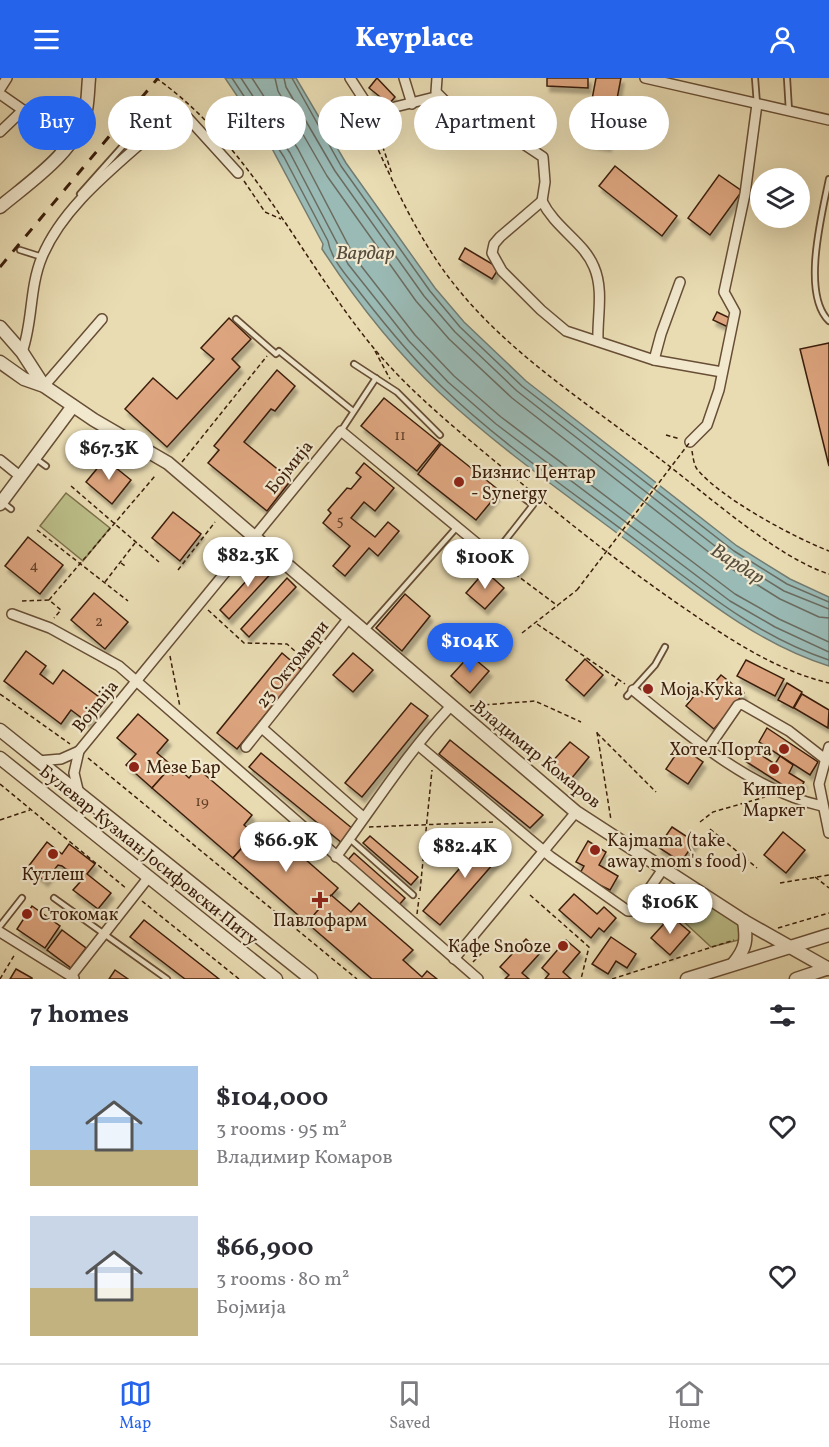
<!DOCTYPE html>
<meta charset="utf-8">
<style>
:root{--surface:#fff;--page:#f7f7f7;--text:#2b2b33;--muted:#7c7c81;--line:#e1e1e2;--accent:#2563eb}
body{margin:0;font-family:Vollkorn,serif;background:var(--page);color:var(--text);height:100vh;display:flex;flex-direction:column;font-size:22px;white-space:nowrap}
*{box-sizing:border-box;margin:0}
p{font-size:20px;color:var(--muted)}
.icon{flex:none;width:33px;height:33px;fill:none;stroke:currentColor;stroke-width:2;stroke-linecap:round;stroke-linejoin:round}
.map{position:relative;height:901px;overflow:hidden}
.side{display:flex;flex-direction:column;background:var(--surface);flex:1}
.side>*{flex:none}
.banner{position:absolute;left:18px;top:18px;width:794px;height:54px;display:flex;gap:12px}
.fabs{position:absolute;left:750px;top:90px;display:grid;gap:12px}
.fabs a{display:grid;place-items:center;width:60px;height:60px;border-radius:50%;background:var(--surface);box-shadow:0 6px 24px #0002;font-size:30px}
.price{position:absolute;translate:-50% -51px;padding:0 14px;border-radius:21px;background:#fff;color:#222;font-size:20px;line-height:39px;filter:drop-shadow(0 2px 3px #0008)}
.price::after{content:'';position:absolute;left:50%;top:36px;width:18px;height:14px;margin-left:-9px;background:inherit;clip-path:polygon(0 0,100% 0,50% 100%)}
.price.active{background:var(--accent);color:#fff}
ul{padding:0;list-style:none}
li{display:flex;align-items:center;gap:18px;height:150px;padding:0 30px}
li span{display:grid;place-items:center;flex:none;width:168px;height:120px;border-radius:0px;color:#555}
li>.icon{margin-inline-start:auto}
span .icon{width:72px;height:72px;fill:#fffc;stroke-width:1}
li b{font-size:26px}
h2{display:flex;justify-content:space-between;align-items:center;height:72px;padding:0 30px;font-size:26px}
.tag{padding:0 21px;border-radius:27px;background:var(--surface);box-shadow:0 6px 24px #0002;font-size:21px;line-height:54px}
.tag.active{background:var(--accent);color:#fff}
header{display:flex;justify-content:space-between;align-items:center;height:78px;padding:0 30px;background:var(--accent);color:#fff;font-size:27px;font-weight:800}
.menu{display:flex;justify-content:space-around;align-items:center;height:84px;border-top:2px solid var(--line);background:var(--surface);font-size:16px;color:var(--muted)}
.menu a{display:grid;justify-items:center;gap:3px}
.menu .active{color:var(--accent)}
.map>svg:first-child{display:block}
</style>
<header><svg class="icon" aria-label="menu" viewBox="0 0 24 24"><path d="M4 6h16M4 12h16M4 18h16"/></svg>Keyplace<svg class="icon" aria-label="person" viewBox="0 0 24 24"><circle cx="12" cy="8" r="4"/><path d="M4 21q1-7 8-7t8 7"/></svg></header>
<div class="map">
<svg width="829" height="901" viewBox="0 0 829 901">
<defs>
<filter id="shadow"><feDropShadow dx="3" dy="5.5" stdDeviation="1.5" flood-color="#0004"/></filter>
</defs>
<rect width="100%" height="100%" fill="#e9dcb3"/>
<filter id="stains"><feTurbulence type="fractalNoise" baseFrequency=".00333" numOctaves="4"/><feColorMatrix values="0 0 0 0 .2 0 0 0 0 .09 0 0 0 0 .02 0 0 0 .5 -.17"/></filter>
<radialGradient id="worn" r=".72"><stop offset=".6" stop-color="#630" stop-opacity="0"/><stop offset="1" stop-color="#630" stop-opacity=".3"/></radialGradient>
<!-- green -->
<g fill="#bcbf89" stroke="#7c6f4a" stroke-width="1.5">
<polygon points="66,415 110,450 83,483 40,448"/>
<polygon points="702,816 744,843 739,862 711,869 683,843"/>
</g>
<!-- water -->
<path fill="#9abab5" stroke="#747c71" stroke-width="1.5" d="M225,0h71l50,85 89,125 29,34 62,59 211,165 53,33 39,18v69c-74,-23 -135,-75 -196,-121 -65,-49 -133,-96 -193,-152 -45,-42 -84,-92 -118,-144l1,-5 -54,-101z"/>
<!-- pier -->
<polygon fill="#e9dcb3" points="658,402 662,405 620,461 615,457"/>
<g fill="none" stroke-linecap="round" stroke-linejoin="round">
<!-- shore -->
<g stroke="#6b6c60" stroke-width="1.5">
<path d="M232,0l52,79 44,84c3,19 21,37 33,53 25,32 51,64 80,92 60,58 130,105 196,155 60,45 120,96 192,119"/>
<polyline points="241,0 290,75 348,186 409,263 448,304 496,346 730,523 775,549 829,574"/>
<polyline points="252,0 298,71 355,180 415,257 454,298 501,339 735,516 779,541 829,564"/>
<polyline points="275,0 278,13 327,98 416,223 449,261 512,320 724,486 780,521 819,539 829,540"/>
<polyline points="284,0 286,9 335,93 424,218 455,254 517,313 729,479 784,513 829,531"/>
<polyline points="292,0 341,88 430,213 460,249 522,308 734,473 787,506 829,524"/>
</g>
</g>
<!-- building -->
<g fill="#dea680" stroke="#3c1f0b" stroke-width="1.5" filter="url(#shadow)">
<polygon points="377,0 395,19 389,26 369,10"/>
<polygon points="547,0 588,0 588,10 547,8"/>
<polygon points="596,0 621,0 608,68 584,64"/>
<polygon points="615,88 677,138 662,158 599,108"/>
<polygon points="719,97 742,113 710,157 688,140"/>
<polygon points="465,170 499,190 492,201 459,181"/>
<polygon points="717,234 732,241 728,249 713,242"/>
<polygon points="229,240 251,261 232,281 240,289 167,369 125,331 153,300 177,321 214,281 201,270"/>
<polygon points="829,265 829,388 800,271"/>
<polygon points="277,292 295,308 275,333 271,331 244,364 291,402 267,433 208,385 219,372 214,368"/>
<polygon points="384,320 440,365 417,393 361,348"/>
<polygon points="441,366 500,413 476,442 418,396"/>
<polygon points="105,381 131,402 112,426 86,404"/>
<polygon points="364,385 394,410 375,433 364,424 351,440 375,459 388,444 399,453 378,478 369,470 345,498 333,488 350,468 323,445 331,435 328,432 347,410 351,411 361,399 356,395"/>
<polygon points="173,434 201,456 180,483 152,460"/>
<polygon points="28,459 63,487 40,516 5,488"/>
<polygon points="267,480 277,489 229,541 220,532"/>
<polygon points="485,493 504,510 485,531 466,515"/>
<polygon points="287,500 296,509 249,559 241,551"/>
<polygon points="94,515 128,544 105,571 71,542"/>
<polygon points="405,516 430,538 402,573 376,550"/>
<polygon points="26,573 46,588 40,596 53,606 63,592 103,622 87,644 71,632 61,646 4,603"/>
<polygon points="282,575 302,592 237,671 217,655"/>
<polygon points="353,575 373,592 353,614 333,597"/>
<polygon points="470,577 489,593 470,615 451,598"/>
<polygon points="585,581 603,597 584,618 566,602"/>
<polygon points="746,582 784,601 775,618 737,598"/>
<polygon points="721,597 744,615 714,651 686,628 699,612 705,616"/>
<polygon points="787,605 802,614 793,630 778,622"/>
<polygon points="802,616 829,632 828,650 794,630"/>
<polygon points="411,625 428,638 362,719 345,705"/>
<polygon points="138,636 168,662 157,675 169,685 165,690 168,692 152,710 126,687 136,676 117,660"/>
<polygon points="767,650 818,684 810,697 759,664"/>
<polygon points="450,662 543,737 530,750 439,676"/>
<polygon points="570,664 589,679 571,701 551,685"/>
<polygon points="681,669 703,684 688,706 666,691"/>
<polygon points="753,672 775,686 780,678 793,687 789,695 804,704 797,716 745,683"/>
<polygon points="261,675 353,751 342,765 249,689"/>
<polygon points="197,690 252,737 244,747 254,756 233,780 152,710 168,692 173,697 179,691 189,700"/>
<polygon points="264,745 338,810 307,845 233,780"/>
<polygon points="672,749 695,764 681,784 658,769"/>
<polygon points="783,754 805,772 786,795 764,777"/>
<polygon points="490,755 507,770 440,847 423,833"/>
<polygon points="370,758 418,799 411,807 363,765"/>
<polygon points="588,763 606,774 599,787 618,798 610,812 579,797 584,788 576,784"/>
<polygon points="47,764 62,776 69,766 95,786 87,796 111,815 98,831 73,812 81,803 62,788 58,787 45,803 28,789"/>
<polygon points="354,775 405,820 399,827 348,782"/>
<polygon points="574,816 597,836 604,829 616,840 604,854 599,850 591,860 559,832"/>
<polygon points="331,817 351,834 359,825 413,872 403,882 422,899 427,893 437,901 372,901 307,845"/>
<polygon points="32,828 60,848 45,870 17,851"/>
<polygon points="671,838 690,854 670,877 651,860"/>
<polygon points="144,842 219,901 185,901 130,859"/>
<polygon points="62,852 86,870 71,890 47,872"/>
<polygon points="611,859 636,876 627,890 616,883 608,896 592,886"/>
<polygon points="526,861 541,874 522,895 529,901 505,901 509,897 500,889"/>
<polygon points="566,862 580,874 563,894 571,901 545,901 549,896 542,890"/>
<polygon points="16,891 32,900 32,901 10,901"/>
<polygon points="115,892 128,901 109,901"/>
</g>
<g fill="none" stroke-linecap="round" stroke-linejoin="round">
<defs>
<g id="service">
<polyline points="755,0 757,26"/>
<polyline points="787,0 789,33"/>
<path d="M829,101c-7,35 -28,115 0,142"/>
<polyline points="80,116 154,33"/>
<polyline points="20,172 42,179"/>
<polyline points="236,241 276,276 279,273 353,333"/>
<polyline points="354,286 397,314 440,357"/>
<polyline points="341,353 376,300"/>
<polyline points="35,380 46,388"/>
<polyline points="2,424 11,431"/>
<polyline points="493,478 533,427 517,415"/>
<polyline points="366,552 457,449"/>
<polyline points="627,618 655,587 665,569"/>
<polyline points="350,761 413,817"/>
<polyline points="54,820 167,901"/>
<polyline points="0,848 22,820"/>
</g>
<g id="minor">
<polyline points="350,0 370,31 383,32 439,18"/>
<polyline points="404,0 412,26"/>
<polyline points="437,0 436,14 445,23 522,65 543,79 545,104 542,123"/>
<polyline points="645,0 829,42"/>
<polyline points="0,11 7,0"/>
<polyline points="0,16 23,32 45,55"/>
<polyline points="0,54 23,32"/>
<polyline points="542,123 500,159 494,166 492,175 502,193 541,232 566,253 654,282 722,294"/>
<path d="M542,123c13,27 42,41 52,66 10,23 3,50 4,74"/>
<path d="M22,274c11,-29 7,-64 20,-95 24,-58 86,-99 130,-142l7,-1 9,4 50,55"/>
<polyline points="654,282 661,256 680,204"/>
<polyline points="44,308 102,241"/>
<polyline points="690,364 707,347 719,312 735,234 724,214 745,116 757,26"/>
<polyline points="0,382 21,399"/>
<polyline points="12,536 50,550 119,588 478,901"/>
<path d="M633,612c55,45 118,100 189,116"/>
<polyline points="262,650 363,739"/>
<polyline points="418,667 551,779 628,833 634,833 663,791"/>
<polyline points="246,669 348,541"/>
<polyline points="709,669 738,627 742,626 789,653 825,681"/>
<polyline points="829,669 819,706 829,755"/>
<polyline points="38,683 61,681 79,673"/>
<polyline points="79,716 74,695 79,673 341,353 497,482"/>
<path d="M336,779c38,-51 71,-104 114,-150"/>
<polyline points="0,854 74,900"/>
<polyline points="454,881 576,734"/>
<polyline points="71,898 148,800"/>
</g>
<g id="tertiary">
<path d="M0,129c31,-26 76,-55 86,-97 2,-10 2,-21 3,-32"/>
<polyline points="0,249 22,274 44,308"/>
<polyline points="0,284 24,301 44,308 94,342 168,385 576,734 744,843 829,891"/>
<polyline points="0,426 73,328"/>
<polyline points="0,652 311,901"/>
<polyline points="0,680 276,901"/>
<path d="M734,885c12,-15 13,-23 10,-42"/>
<polyline points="687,901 829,857"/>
<polyline points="796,901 829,890"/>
</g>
</defs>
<!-- service casing -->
<use href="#service" stroke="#674e35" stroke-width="8"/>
<!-- minor casing -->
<use href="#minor" stroke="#674e35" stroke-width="12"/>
<!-- tertiary casing -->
<use href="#tertiary" stroke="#674e35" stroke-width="15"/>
<!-- path -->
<g stroke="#3c1f0b" stroke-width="1.5" stroke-dasharray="4.5 3" stroke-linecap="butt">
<path d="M156,0c96,68 143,179 216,268 39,48 95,92 142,131 57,48 114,93 176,135 42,29 88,59 139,71"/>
<path d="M363,38c25,55 50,115 87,163 57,75 141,126 214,183 43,33 114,96 165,112"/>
<polyline points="373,40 392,96"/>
<polyline points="89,62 90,54"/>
<polyline points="244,103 265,134 281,141"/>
<polyline points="375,273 390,301"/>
<polyline points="666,357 680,361"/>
<path d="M692,373c1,6 2,14 5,18 23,29 98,69 132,82"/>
<polyline points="182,384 267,278"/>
<polyline points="71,408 159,484"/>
<polyline points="37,452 128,523"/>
<polyline points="121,485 125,488"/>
<polyline points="503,487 558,528"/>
<polyline points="178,492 215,444"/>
<polyline points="105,504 135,465"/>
<polyline points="49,522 155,398"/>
<polyline points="22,523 49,522 61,532 54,540"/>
<polyline points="208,532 244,565 287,566 304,581"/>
<polyline points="537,546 625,606"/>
<polyline points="522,555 577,512"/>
<polyline points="170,578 180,629"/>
<polyline points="615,608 619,602"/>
<polyline points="0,616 70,666"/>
<polyline points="470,628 535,623 581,644"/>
<polyline points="597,654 611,742"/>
<polyline points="597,655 656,714"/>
<polyline points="88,680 357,901"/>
<polyline points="0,706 127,811"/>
<polyline points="0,742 30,732"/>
<polyline points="700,744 713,734 765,719"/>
<polyline points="369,749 493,744"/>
<polyline points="710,751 757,790"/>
<polyline points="815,799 829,810"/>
<polyline points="780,805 829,797"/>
<polyline points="420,813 432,692"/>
<polyline points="530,817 589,869 581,901"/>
<polyline points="142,823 239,901"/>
<polyline points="417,836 419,820"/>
<polyline points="778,850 829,835"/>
<polyline points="473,884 483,874"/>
<polyline points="0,901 15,876"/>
<polyline points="612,901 734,862"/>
</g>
<!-- service -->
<use href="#service" stroke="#f1e8ce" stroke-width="4.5"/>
<!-- minor -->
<use href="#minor" stroke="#f1e8ce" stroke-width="9"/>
<!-- tertiary -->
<use href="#tertiary" stroke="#f1e8ce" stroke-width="12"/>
<!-- rail -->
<polyline stroke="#3c1f0b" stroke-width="3" stroke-dasharray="10 10" stroke-linecap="butt" points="0,189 158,0"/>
<!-- path-bridge -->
<polyline stroke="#3c1f0b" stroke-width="1.5" stroke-dasharray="4.5 3" stroke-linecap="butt" points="577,512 690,364"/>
</g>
<!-- markers -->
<g fill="#8f2418" stroke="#f1e8ce" stroke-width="2">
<circle cx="459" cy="404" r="6"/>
<circle cx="648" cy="611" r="6"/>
<circle cx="784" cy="671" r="6"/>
<circle cx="134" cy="689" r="6"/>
<circle cx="774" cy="691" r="6"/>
<circle cx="595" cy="772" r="6"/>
<circle cx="53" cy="776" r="6"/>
<path d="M317 813h6v6h6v6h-6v6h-6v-6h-6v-6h6z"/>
<circle cx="27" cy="836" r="6"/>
<circle cx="563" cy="868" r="6"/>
</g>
<g text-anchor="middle" stroke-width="4.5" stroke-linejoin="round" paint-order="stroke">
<!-- number labels -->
<g font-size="15" fill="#644128">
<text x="400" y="362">11</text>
<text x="340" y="447">5</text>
<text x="34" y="492">4</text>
<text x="99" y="548">2</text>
<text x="202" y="728">19</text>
</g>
<!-- street labels -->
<g font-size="18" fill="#3c1f0b" stroke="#f1e8ce">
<text transform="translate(289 389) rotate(-51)" y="6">Бојмија</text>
<text transform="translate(292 586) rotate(-52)" y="6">23 Октомври</text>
<text transform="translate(95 628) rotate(-51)" y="6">Bojmija</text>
<text transform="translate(537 676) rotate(39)" y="6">Владимир Комаров</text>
<text transform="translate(149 777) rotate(39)" y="6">Булевар Кузман Јосифовски Питу</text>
</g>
<!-- poi labels -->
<g font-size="18" fill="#3c1f0b" stroke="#f1e8ce" text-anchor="start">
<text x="471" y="400">Бизнис Центар<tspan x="471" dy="21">- Synergy</tspan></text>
<text x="660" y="617">Moja Kyka</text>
<text x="772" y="677" text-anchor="end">Хотел Порта</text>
<text x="146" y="695">Мезе Бар</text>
<text x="774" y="717" text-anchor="middle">Киппер<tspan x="774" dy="21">Маркет</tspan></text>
<text x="607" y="768">Kajmama (take<tspan x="607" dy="21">away mom's food)</tspan></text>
<text x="53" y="802" text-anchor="middle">Кутлеш</text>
<text x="39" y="842">Стокомак</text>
<text x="320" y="848" text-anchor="middle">Павлофарм</text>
<text x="551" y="874" text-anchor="end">Кафе Snooze</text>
</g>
<!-- water labels -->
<g font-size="20" font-style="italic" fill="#584e3e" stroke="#f1e8ce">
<text x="365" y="181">Вардар</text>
<text transform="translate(738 485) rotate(32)" y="7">Вардар</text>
</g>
</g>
<rect width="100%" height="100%" filter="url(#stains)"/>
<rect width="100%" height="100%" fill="url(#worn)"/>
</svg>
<div class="fabs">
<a><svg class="icon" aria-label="layers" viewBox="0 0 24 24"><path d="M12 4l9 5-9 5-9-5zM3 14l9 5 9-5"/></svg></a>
</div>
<b class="price" style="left:109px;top:403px">$67.3K</b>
<b class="price" style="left:248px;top:510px">$82.3K</b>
<b class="price" style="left:485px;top:512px">$100K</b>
<b class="price active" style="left:470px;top:596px">$104K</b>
<b class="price" style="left:286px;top:795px">$66.9K</b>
<b class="price" style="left:465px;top:801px">$82.4K</b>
<b class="price" style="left:670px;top:857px">$106K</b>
<div class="banner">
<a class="tag active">Buy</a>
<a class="tag">Rent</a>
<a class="tag">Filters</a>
<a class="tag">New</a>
<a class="tag">Apartment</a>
<a class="tag">House</a>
</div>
</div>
<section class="side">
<h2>7 homes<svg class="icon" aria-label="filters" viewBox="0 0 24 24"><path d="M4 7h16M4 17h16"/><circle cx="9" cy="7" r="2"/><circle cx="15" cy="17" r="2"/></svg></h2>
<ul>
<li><span style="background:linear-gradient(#a9c7e8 70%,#c2b280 0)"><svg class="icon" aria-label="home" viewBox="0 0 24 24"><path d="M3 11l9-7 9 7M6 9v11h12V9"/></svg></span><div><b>$104,000</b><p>3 rooms · 95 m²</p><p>Владимир Комаров</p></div><svg class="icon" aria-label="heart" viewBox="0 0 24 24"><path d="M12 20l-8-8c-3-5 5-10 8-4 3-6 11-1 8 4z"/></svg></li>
<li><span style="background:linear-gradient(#c9d6e8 60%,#c2b280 0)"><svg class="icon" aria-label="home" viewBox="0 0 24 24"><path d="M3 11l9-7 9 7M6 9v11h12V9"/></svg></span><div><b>$66,900</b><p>3 rooms · 80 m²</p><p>Бојмија</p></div><svg class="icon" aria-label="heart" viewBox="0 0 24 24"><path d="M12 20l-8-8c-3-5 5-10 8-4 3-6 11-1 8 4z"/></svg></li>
</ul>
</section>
<nav class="menu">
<a class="active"><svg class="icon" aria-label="map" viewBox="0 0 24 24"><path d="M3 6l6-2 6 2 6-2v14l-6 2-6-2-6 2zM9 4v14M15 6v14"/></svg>Map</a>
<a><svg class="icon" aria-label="saved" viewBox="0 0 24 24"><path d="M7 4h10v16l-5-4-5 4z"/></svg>Saved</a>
<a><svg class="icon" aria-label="home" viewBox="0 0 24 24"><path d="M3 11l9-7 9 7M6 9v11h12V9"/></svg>Home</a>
</nav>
